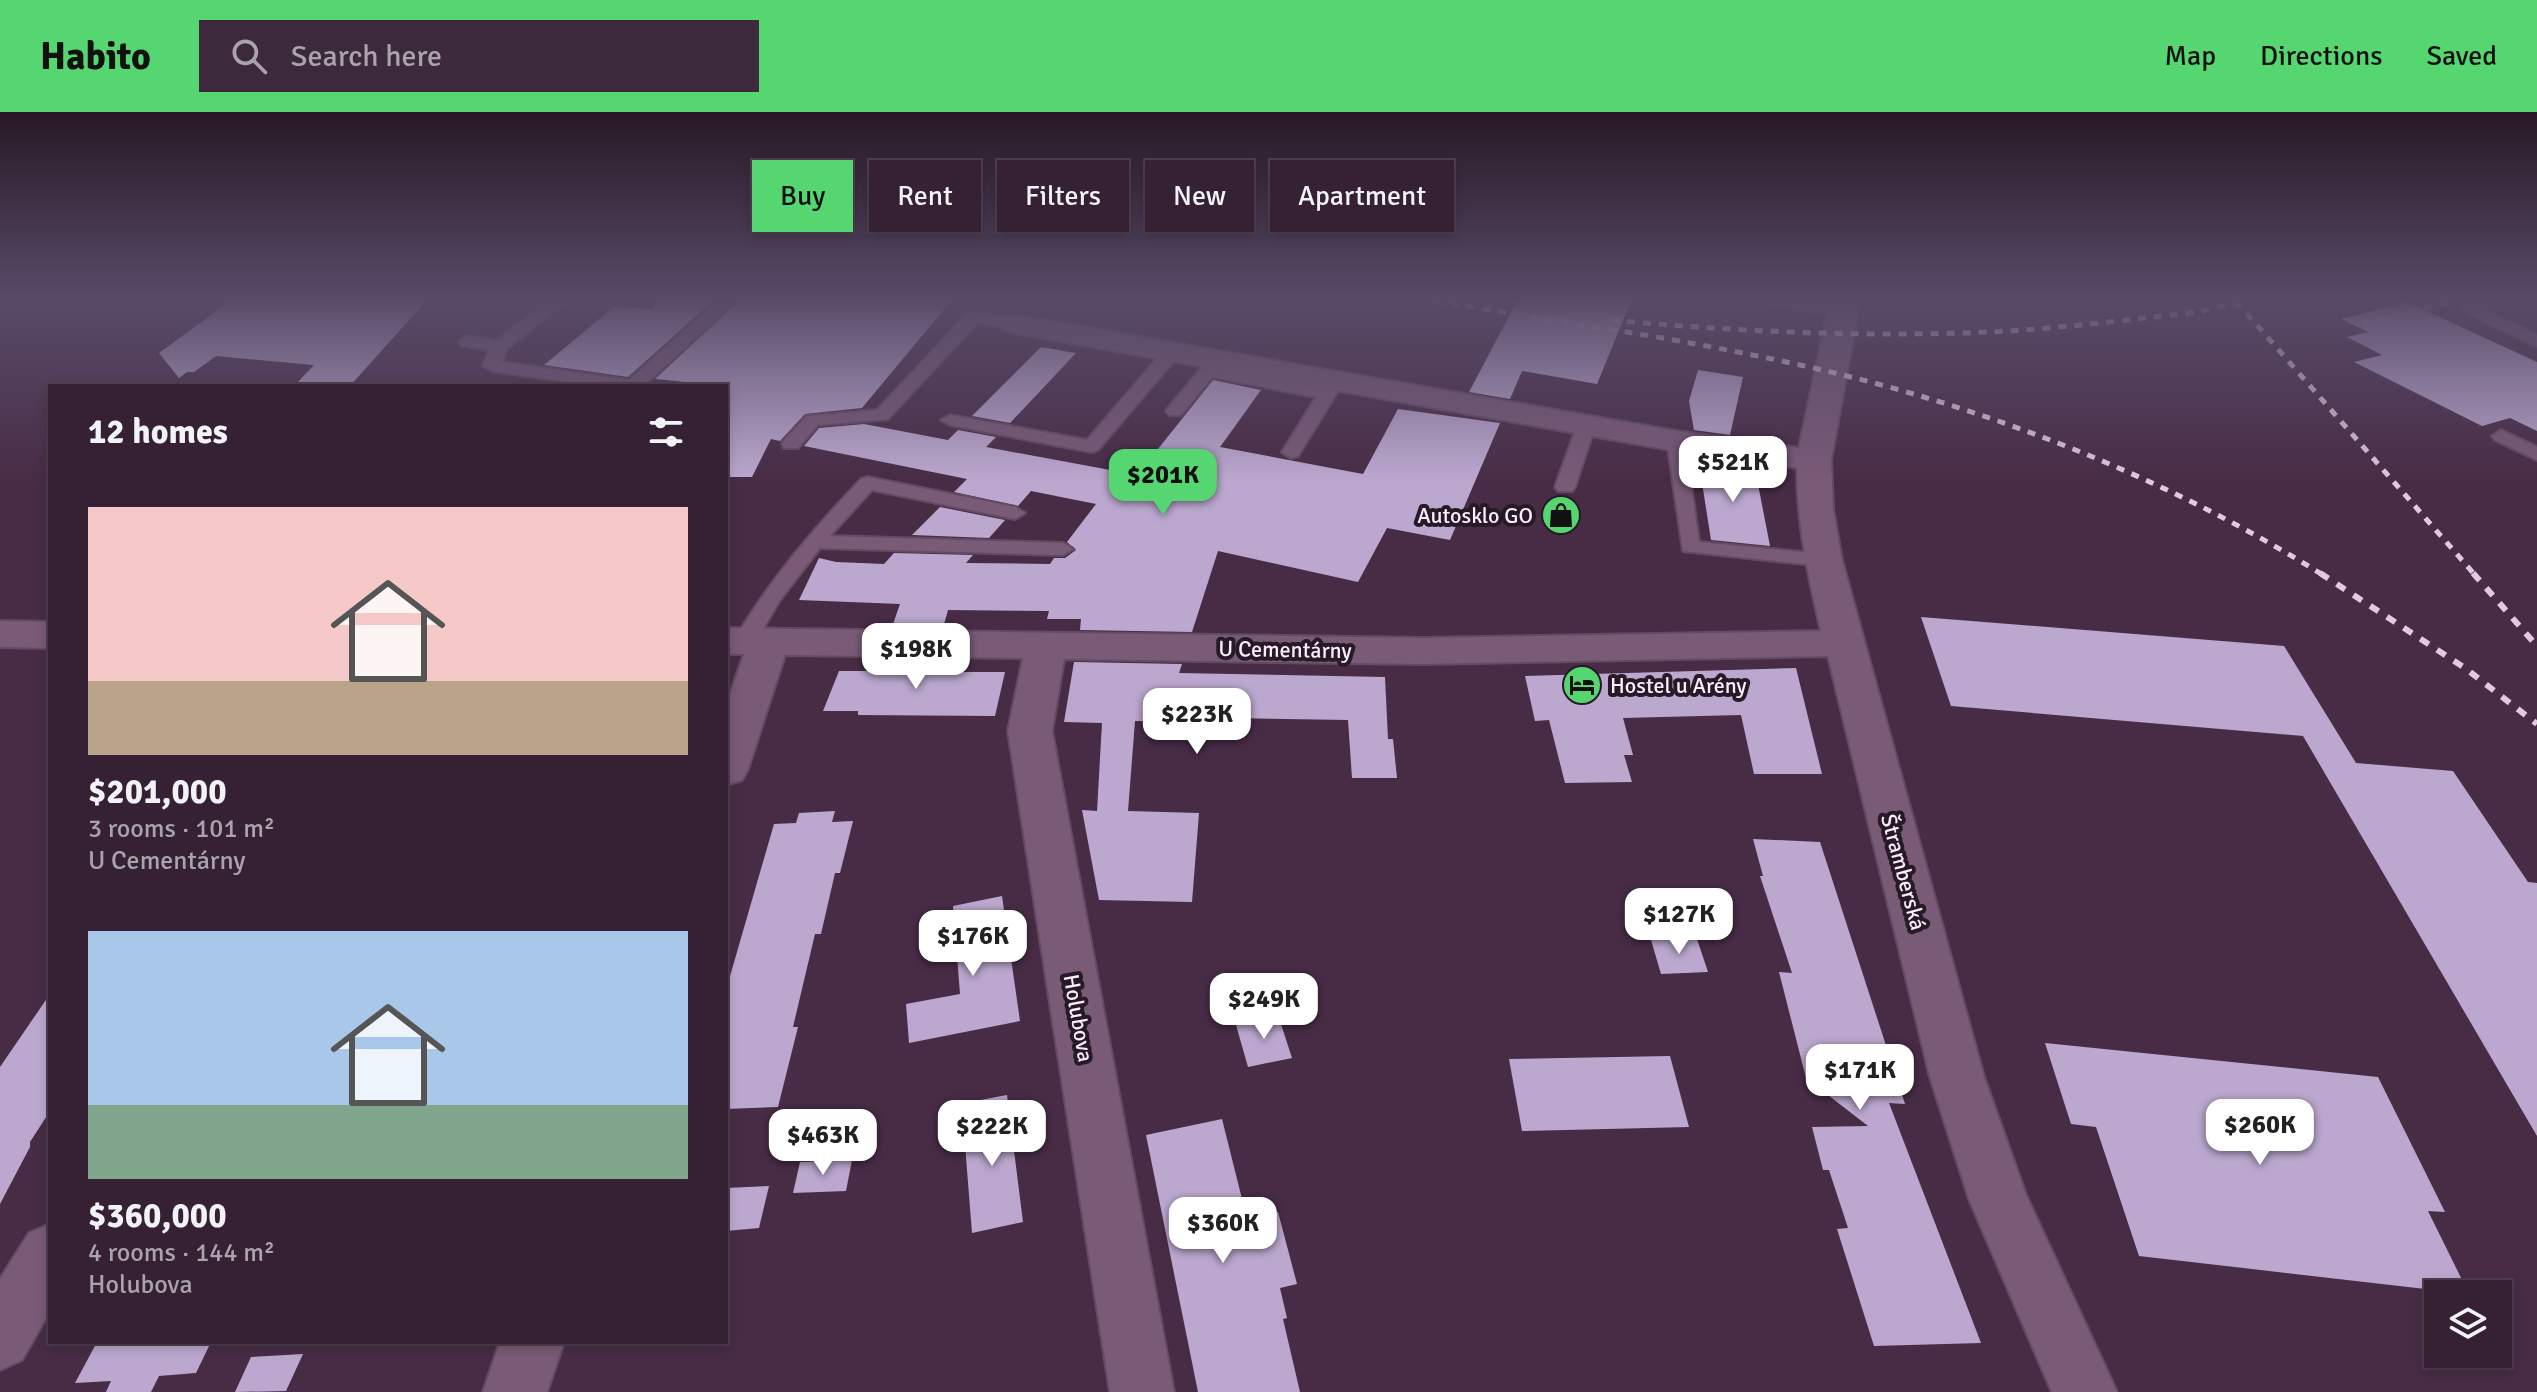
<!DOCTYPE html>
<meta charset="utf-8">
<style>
:root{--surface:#362134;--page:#3d293c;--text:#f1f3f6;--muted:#aaa3ac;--line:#503e4f;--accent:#55d671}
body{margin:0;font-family:Signika,sans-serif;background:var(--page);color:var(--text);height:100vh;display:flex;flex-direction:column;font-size:30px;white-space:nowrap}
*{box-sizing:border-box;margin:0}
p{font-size:26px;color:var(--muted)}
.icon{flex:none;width:44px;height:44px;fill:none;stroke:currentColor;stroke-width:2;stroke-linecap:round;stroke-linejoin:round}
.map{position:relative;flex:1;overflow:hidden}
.drawer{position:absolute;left:48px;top:272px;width:680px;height:960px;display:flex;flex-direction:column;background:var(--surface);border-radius:0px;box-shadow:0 4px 12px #0003,0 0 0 2px var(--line)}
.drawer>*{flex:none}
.banner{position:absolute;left:752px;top:48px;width:760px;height:72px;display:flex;gap:16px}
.buttons{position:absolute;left:2424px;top:1168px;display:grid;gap:16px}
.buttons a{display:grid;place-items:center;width:88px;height:88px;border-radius:0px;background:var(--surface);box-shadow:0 4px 12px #0003,0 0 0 2px var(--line);font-size:40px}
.price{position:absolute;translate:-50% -68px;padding:0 18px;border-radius:16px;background:#fff;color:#222;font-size:26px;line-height:52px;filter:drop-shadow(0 2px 4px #0008)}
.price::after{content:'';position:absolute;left:50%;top:48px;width:24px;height:18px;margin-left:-12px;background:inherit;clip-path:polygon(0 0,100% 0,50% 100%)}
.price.active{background:var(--accent);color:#111}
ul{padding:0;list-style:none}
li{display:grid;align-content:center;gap:16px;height:424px;padding:0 40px}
li span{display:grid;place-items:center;height:248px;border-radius:0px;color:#555}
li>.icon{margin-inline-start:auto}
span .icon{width:144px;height:144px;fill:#fffc;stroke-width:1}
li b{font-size:34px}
h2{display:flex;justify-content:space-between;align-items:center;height:96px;padding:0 40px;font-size:34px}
.tag{padding:0 28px;border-radius:0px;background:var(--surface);box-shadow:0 4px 12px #0003,0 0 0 2px var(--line);font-size:28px;line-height:72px}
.tag.active{background:var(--accent);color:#111}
header{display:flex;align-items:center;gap:48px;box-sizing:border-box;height:112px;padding:0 40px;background:var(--accent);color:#111}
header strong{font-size:38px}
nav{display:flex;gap:44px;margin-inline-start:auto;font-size:28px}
.search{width:560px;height:72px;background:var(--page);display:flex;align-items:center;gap:20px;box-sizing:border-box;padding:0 28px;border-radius:0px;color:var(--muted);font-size:30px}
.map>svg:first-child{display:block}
</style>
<header>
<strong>Habito</strong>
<div class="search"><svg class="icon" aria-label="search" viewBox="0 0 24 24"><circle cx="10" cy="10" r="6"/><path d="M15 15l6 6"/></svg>Search here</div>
<nav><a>Map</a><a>Directions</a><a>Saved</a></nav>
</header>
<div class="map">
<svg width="2537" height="1280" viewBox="0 0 2537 1280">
<rect width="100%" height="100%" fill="#482c46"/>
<!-- building -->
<g fill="#bca8cf">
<polygon points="230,189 426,189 350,274 294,274 314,253 216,244 194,260 187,260 179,266 159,241"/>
<polygon points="653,189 713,189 628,265 544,253 615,194 653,198"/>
<polygon points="739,189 951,189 862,296 805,302 780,329 771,327 752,365 726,365 726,274 655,267"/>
<polygon points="1517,189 1631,189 1597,272 1522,259 1510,287 1469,280"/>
<polygon points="2407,190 2537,250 2537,319 2510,306 2482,314 2354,250 2382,243 2347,225 2368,220 2341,207"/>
<polygon points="1041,235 1076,241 1010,311 972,304"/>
<polygon points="1698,258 1743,265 1730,323 1694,318 1689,289"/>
<polygon points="1213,268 1261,278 1220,335 1363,362 1398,297 1500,311 1450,428 1387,416 1358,470 1218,439 1192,520 1080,518 1081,507 1047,507 1049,499 948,498 943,516 892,515 900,492 799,488 819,446 836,450 884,452 894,441 973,443 966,451 1050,452 1054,446 1065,446 1076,438 1067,430 1096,392 1031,379 1018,394 954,380 967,367 804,334 819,316 864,312 948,328 958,318 996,325 986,335 1121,360 1130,349 1146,352"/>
<polygon points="1698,345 1725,349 1757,367 1770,434 1711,428"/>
<polygon points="940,395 1005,408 989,426 912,423"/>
<polygon points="1921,505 2284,534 2356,651 2453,659 2528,770 2537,771 2537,1024 2303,624 1951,594"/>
<polygon points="881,547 934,548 931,560 1005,560 995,604 858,603 858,599 823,599 839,559 877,559"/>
<polygon points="1074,550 1182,552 1179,561 1385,565 1388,627 1393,627 1397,666 1352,666 1348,608 1165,605 1165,609 1135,609 1128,699 1199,701 1192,790 1099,788 1082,698 1097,699 1102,611 1064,610"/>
<polygon points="1796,556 1822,662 1754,662 1741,603 1623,606 1633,643 1624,643 1632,670 1565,671 1549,608 1535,609 1525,564"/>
<polygon points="835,699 832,710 853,709 840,761 835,761 821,822 815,822 793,915 798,915 778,995 726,997 726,878 774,712 796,711 799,701"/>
<polygon points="1753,727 1820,730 1905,992 1889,991 1981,1231 1874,1234 1837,1117 1848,1116 1829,1058 1823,1058 1812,1015 1868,1014 1806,966 1779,860 1792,861 1760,764 1763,764"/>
<polygon points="1002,784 1020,909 909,931 906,892 960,882 953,794"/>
<polygon points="1697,827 1708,860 1661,862 1651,828"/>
<polygon points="50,882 50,999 30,1030 30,1035 0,1092 0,955"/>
<polygon points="1278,903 1292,946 1248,955 1236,913"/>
<polygon points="2045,931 2378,965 2445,1100 2428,1099 2469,1182 2139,1144 2096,1015 2071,1012"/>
<polygon points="1670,944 1689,1015 1522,1019 1509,947"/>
<polygon points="1007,983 1023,1110 972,1121 964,1020 977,1018 975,989"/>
<polygon points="1222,1007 1247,1107 1278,1100 1297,1172 1280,1176 1287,1206 1283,1207 1300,1280 1198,1280 1146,1023"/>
<polygon points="852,1048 846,1079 793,1081 800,1050"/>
<polygon points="769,1074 759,1116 726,1119 726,1076"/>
<polygon points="97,1230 211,1230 196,1261 159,1264 151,1280 106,1280 111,1269 75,1271"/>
<polygon points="303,1242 286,1279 235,1280 251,1245"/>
</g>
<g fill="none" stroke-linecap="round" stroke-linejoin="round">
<defs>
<g id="lane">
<polygon points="547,189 566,189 507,237 502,250 629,268 718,189 736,189 643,274 595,274 492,259 483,254 489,238 461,233 459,229 467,224 496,229"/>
<path d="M1765,189c22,0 69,-4 85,9l-8,5 -69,-9z"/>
<polygon points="2468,189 2494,189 2480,196 2537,223 2537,234 2460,198 2460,192"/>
<polygon points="974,199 1021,209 1023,212 1015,217 978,210 888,307 818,313 798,336 784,336 782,332 784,328 807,304 877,298 968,201"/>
<polygon points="1172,235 1178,236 1180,240 1178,244 1098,338 1091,340 950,313 941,308 950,303 1087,328 1166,236"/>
<polygon points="1208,254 1322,276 1328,267 1334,266 1343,271 1298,344 1291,346 1282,340 1316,285 1212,265 1181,303 1169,303 1166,299 1169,295 1202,255"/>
<polygon points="1586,309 1595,314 1575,375 1572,379 1558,379 1555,375 1577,314"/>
<polygon points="2501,318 2537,335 2537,348 2495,328 2492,324"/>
<polygon points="1676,323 1685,329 1699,430 1823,442 1830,444 1833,448 1830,452 1823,454 1683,439 1667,329"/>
<path d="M868,365l147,30 10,6 -10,6 -143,-29 -42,46 233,7 10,6 -10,6 -243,-7 -40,52 -27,46h-16l-3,-5c35,-61 79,-111 127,-162z"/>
</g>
<g id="street">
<path d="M1830,189h30l-29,159 2,49 9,51 142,517 42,118 91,197h-65l-83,-193 -39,-122 -102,-421 -406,8 -358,-5 -12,72 122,661h-64l-102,-661 15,-73 -238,-3 -37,114 -6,11 -16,5v-79l18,-52h-18v-26l696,10 399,-7c-13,-55 -24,-107 -24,-163l-121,-17 -661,-118 -11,-3 -4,-6 4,-6 11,-3 661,116 123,17z"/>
<polygon points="0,509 50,510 50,536 0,535"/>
<polygon points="50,1112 50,1199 22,1248 0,1258 0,1167 29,1121"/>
<polygon points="500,1230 564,1230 547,1280 483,1280"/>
</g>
</defs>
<!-- lane casing -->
<use href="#lane" stroke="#634b62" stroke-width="4"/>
<!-- street casing -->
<use href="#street" stroke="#634b62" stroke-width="4"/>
<!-- lane -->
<use href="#lane" fill="#795a77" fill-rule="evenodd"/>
<!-- street -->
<use href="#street" fill="#795a77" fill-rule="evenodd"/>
<!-- rail-far1 -->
<g stroke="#dfcbdd" stroke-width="5" stroke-dasharray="8 8" stroke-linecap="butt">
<path d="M1435,189c135,22 271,41 404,73 168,41 337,109 484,201"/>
<polyline points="2236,189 2475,463"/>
<polyline points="2186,202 2248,189"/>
<path d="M1611,208c132,12 265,18 397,11 63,-4 126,-12 189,-19"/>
<polyline points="2362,211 2454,189"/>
</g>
<!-- rail -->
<g stroke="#dfcbdd" stroke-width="6" stroke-dasharray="10 10" stroke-linecap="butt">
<polyline points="2320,461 2465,556 2537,612"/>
<polyline points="2473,461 2537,534"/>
</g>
</g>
<!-- sky -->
<linearGradient id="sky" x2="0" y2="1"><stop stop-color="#281826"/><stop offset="0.51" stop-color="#584b68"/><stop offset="1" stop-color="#584b68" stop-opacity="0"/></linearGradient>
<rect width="2537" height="369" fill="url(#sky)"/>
<!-- icons -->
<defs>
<symbol id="shop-disc" viewBox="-11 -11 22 22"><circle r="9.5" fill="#55d671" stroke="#261a26"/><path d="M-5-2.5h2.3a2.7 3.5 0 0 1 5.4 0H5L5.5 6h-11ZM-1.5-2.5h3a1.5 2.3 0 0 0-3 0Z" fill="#111"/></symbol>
<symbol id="hotel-disc" viewBox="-11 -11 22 22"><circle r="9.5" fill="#55d671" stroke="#261a26"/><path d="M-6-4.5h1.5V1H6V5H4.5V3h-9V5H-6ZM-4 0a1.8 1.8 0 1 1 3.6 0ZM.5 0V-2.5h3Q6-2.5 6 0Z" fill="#111"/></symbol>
</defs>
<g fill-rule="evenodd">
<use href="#shop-disc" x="1539" y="381" width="44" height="44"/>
<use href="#hotel-disc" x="1560" y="551" width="44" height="44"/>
</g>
<g text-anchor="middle" stroke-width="8" stroke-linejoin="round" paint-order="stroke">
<!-- poi labels -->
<g font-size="22" fill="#feebfc" stroke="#261a26" text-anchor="end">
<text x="1533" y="411">Autosklo GO</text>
<text x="1610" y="581" text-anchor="start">Hostel u Arény</text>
</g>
<!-- street labels -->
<g font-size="22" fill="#feebfc" stroke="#261a26">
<text transform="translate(1285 537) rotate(1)" y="8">U Cementárny</text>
<text transform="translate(1904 760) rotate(75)" y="8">Štramberská</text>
<text transform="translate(1079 906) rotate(80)" y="8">Holubova</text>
</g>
</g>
</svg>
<div class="buttons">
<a><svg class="icon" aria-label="layers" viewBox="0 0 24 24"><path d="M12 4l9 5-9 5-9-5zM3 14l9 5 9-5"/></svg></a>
</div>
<b class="price" style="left:1733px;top:392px">$521K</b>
<b class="price active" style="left:1163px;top:405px">$201K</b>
<b class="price" style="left:916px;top:579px">$198K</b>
<b class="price" style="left:1197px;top:644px">$223K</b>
<b class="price" style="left:1679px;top:844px">$127K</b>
<b class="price" style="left:973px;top:866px">$176K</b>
<b class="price" style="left:1264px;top:929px">$249K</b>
<b class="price" style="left:1860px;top:1000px">$171K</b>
<b class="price" style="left:2260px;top:1055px">$260K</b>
<b class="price" style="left:992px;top:1056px">$222K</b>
<b class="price" style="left:823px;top:1065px">$463K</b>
<b class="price" style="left:1223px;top:1153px">$360K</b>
<div class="banner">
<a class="tag active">Buy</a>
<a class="tag">Rent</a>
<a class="tag">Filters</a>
<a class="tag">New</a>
<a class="tag">Apartment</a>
</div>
<section class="drawer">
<h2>12 homes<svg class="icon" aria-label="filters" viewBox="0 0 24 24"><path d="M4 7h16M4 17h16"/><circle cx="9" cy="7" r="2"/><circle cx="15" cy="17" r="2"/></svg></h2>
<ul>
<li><span style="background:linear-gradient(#f6c9c9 70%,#b9a48a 0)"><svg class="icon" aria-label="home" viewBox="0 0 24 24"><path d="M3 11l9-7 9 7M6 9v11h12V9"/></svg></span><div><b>$201,000</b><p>3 rooms · 101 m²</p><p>U Cementárny</p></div></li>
<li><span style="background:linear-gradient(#a9c7e8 70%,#7fa58c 0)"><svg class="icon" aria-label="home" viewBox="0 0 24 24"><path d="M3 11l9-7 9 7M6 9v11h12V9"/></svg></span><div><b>$360,000</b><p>4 rooms · 144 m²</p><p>Holubova</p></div></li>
</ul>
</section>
</div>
